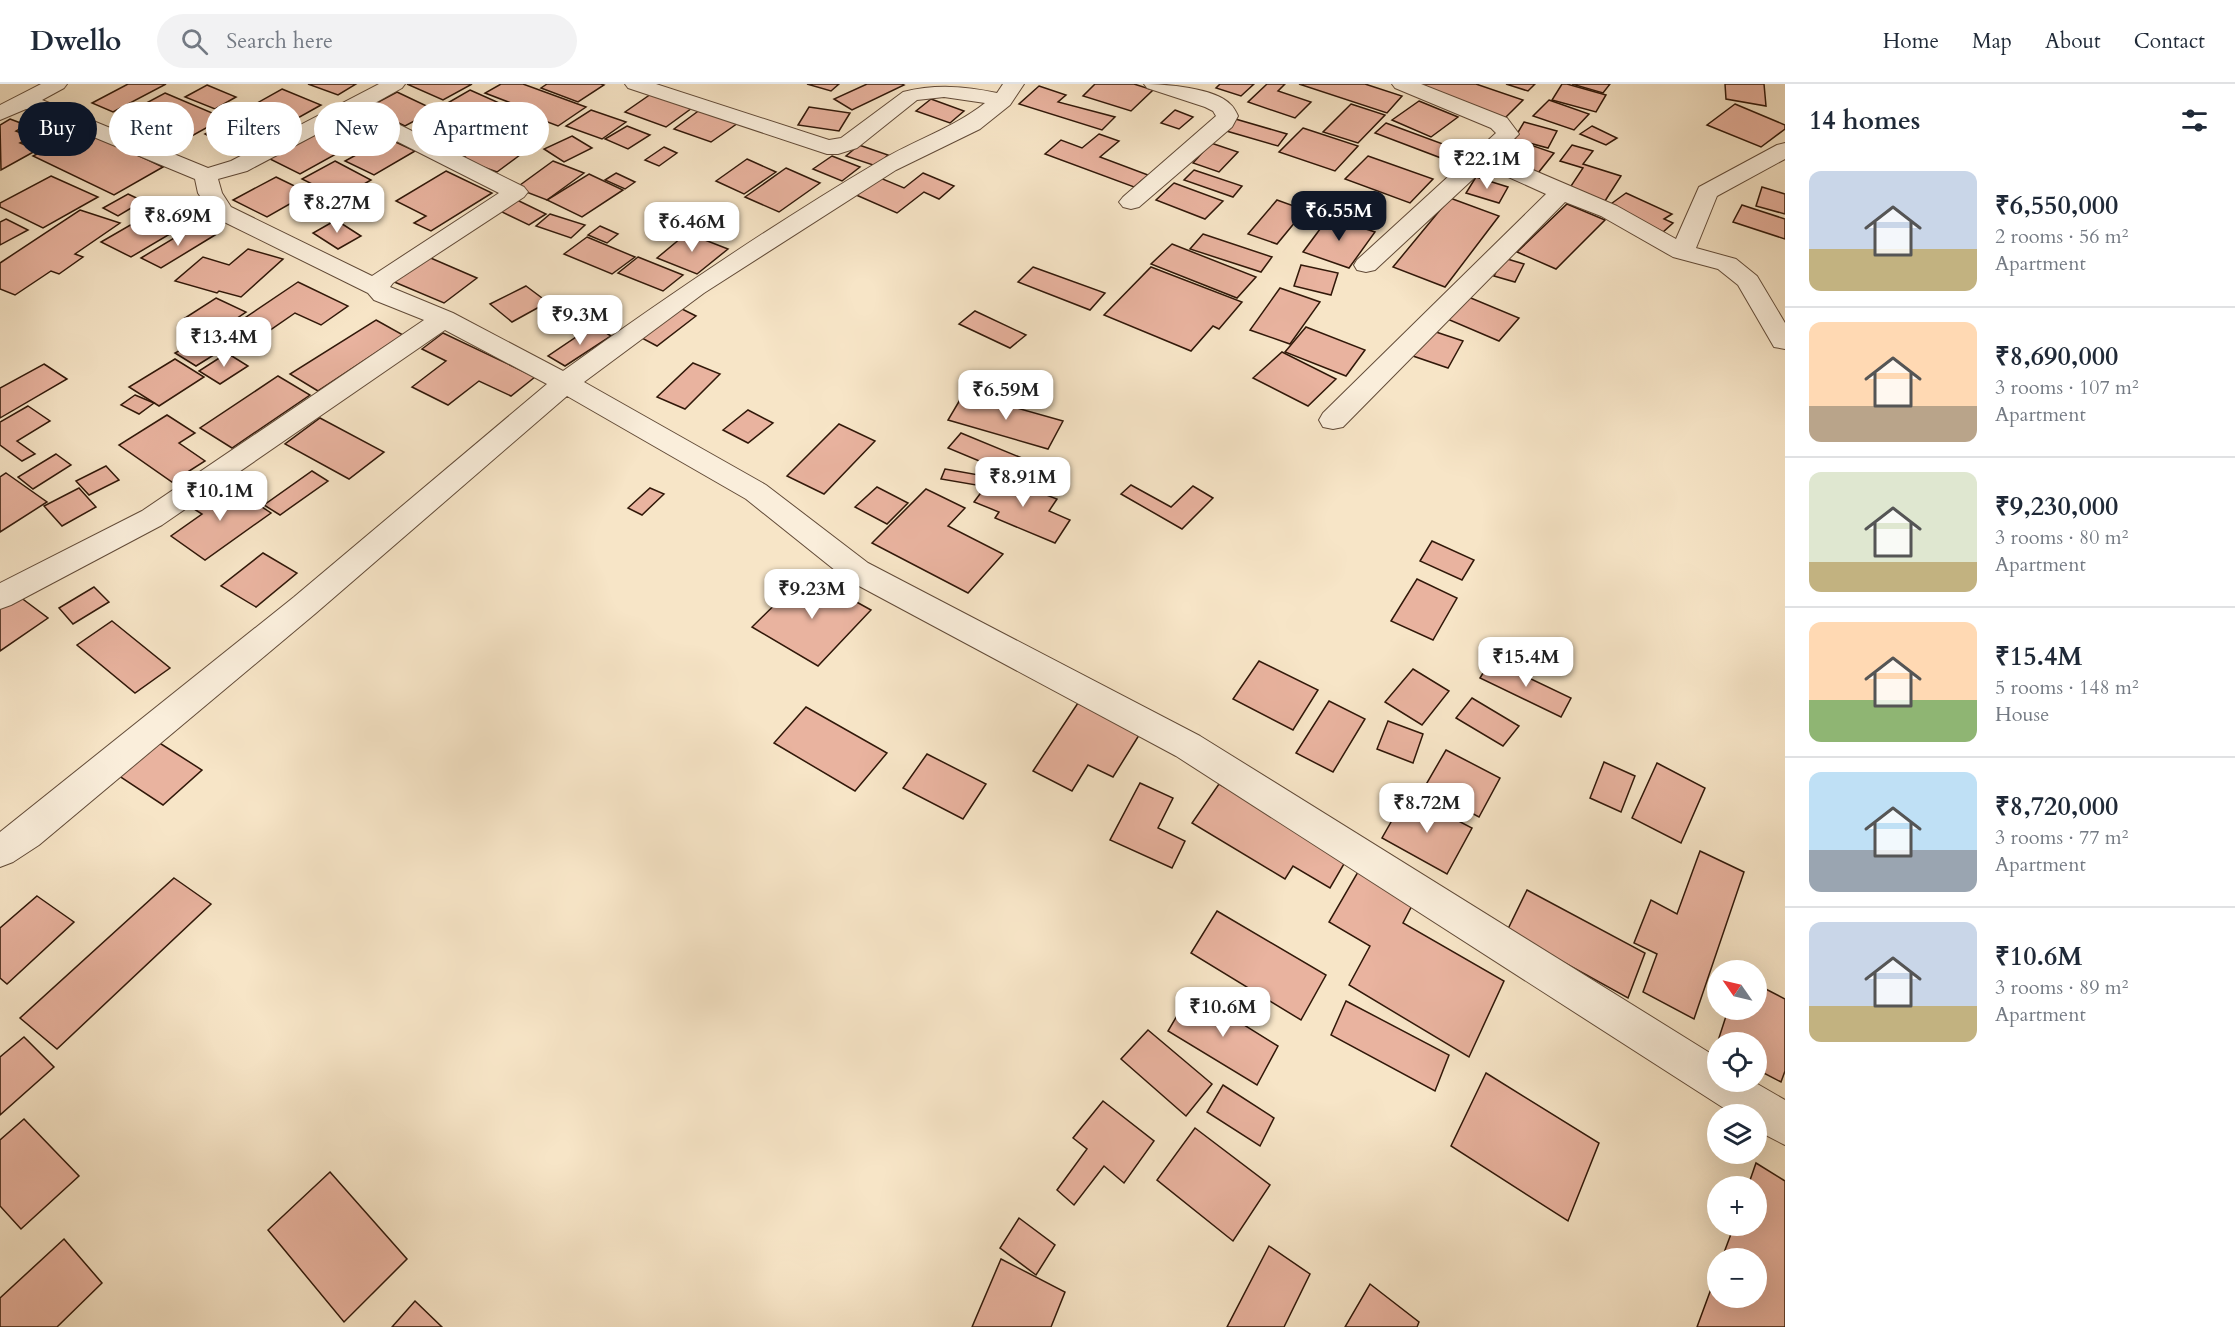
<!DOCTYPE html>
<meta charset="utf-8">
<style>
:root{--surface:#fff;--page:#f2f2f3;--text:#1f2937;--muted:#747a83;--line:#e0e1e3;--accent:#111827}
body{margin:0;font-family:Cardo,serif;background:var(--page);color:var(--text);height:100vh;display:flex;flex-direction:column;font-size:22px;white-space:nowrap}
*{box-sizing:border-box;margin:0}
p{font-size:20px;color:var(--muted)}
.icon{flex:none;width:33px;height:33px;fill:none;stroke:currentColor;stroke-width:2;stroke-linecap:round;stroke-linejoin:round}
.map{position:relative;flex:1;overflow:hidden}
.details{display:flex;flex-direction:column;background:var(--surface);width:450px}
.details>*{flex:none}
.top-card{position:absolute;left:18px;top:18px;width:570px;height:54px;display:flex;gap:12px}
.needle{width:39px;rotate:304deg}
.tools{position:absolute;left:1707px;top:876px;display:grid;gap:12px}
.tools a{display:grid;place-items:center;width:60px;height:60px;border-radius:50%;background:var(--surface);box-shadow:0 6px 24px #0002;font-size:30px}
.price{position:absolute;translate:-50% -51px;padding:0 14px;border-radius:12px;background:#fff;color:#222;font-size:20px;line-height:39px;filter:drop-shadow(0 2px 3px #0008)}
.price::after{content:'';position:absolute;left:50%;top:36px;width:18px;height:14px;margin-left:-9px;background:inherit;clip-path:polygon(0 0,100% 0,50% 100%)}
.price.current{background:var(--accent);color:#fff}
ul{padding:0;list-style:none}
li{display:flex;align-items:center;gap:18px;height:150px;padding:0 24px}
li+li{border-top:2px solid var(--line)}
li span{display:grid;place-items:center;flex:none;width:168px;height:120px;border-radius:12px;color:#555}
li>.icon{margin-inline-start:auto}
span .icon{width:72px;height:72px;fill:#fffc;stroke-width:1}
li b{font-size:26px}
h2{display:flex;justify-content:space-between;align-items:center;height:72px;padding:0 24px;font-size:26px}
.tag{padding:0 21px;border-radius:27px;background:var(--surface);box-shadow:0 6px 24px #0002;font-size:21px;line-height:54px}
.tag.current{background:var(--accent);color:#fff}
header{display:flex;align-items:center;gap:36px;box-sizing:border-box;height:84px;padding:0 30px;background:var(--surface);border-bottom:2px solid var(--line)}
header strong{font-size:28px}
nav{display:flex;gap:33px;margin-inline-start:auto;font-size:21px}
.search{width:420px;height:54px;background:var(--page);display:flex;align-items:center;gap:15px;box-sizing:border-box;padding:0 21px;border-radius:33px;color:var(--muted);font-size:22px}
main{display:flex;flex:1;min-height:0}
.map>svg:first-child{display:block}
</style>
<header>
<strong>Dwello</strong>
<div class="search"><svg class="icon" aria-label="search" viewBox="0 0 24 24"><circle cx="10" cy="10" r="6"/><path d="M15 15l6 6"/></svg>Search here</div>
<nav><a>Home</a><a>Map</a><a>About</a><a>Contact</a></nav>
</header>
<main>
<div class="map">
<svg width="1785" height="1243" viewBox="0 0 1785 1243">
<rect width="100%" height="100%" fill="#f7e5c7"/>
<filter id="stains"><feTurbulence type="fractalNoise" baseFrequency=".00333" numOctaves="4"/><feColorMatrix values="0 0 0 0 .2 0 0 0 0 .09 0 0 0 0 .02 0 0 0 .5 -.17"/></filter>
<radialGradient id="worn" r=".72"><stop offset=".6" stop-color="#630" stop-opacity="0"/><stop offset="1" stop-color="#630" stop-opacity=".3"/></radialGradient>
<!-- building -->
<g fill="#e9b39f" stroke="#311809" stroke-width="1.5">
<polygon points="128,0 166,0 113,28 92,19"/>
<polygon points="308,0 356,0 338,11"/>
<polygon points="407,0 472,0 443,16"/>
<polygon points="501,0 523,0 586,23 558,42 532,32 537,29 485,9"/>
<polygon points="547,0 601,0 604,1 578,18 541,4"/>
<polygon points="807,0 839,0 831,7"/>
<polygon points="867,0 902,0 904,1 852,26 834,15"/>
<polygon points="1095,0 1134,0 1153,6 1131,27 1083,12"/>
<polygon points="1220,0 1254,0 1241,12 1216,4"/>
<polygon points="1267,0 1285,0 1278,7 1311,18 1295,34 1248,18"/>
<polygon points="1299,0 1365,0 1402,12 1387,29"/>
<polygon points="1412,0 1476,0 1523,16 1505,34"/>
<polygon points="1506,0 1535,0 1528,7"/>
<polygon points="1562,0 1567,0 1606,11 1596,28 1552,16"/>
<polygon points="1572,0 1610,0 1603,9"/>
<polygon points="1725,0 1764,0 1766,22 1726,15"/>
<polygon points="207,1 236,13 215,25 185,13"/>
<polygon points="1039,2 1066,11 1058,18 1115,33 1102,46 1019,20"/>
<polygon points="282,5 321,21 289,39 250,23"/>
<polygon points="470,6 506,22 435,63 415,53 455,31 439,24"/>
<polygon points="397,8 435,26 405,42 367,24"/>
<polygon points="165,9 224,34 181,58 122,32"/>
<polygon points="651,10 692,24 666,43 625,28"/>
<polygon points="931,15 964,27 950,39 916,27"/>
<polygon points="1549,16 1589,30 1574,46 1533,32"/>
<polygon points="1419,17 1458,33 1431,53 1392,36"/>
<polygon points="1351,20 1385,31 1358,59 1323,48"/>
<polygon points="1735,20 1785,41 1785,45 1761,63 1707,41"/>
<polygon points="809,23 850,29 839,47 798,41"/>
<polygon points="701,25 738,39 711,58 674,45"/>
<polygon points="591,26 626,38 602,55 566,42"/>
<polygon points="1175,26 1193,33 1179,45 1161,39"/>
<polygon points="512,28 533,37 507,53 485,43"/>
<polygon points="240,32 266,45 231,63 205,50"/>
<polygon points="342,34 374,49 300,90 268,74"/>
<polygon points="1232,34 1287,50 1278,62 1223,46"/>
<polygon points="10,35 26,41 16,47 31,53 20,59 37,66 1,86 0,41"/>
<polygon points="1524,38 1557,47 1548,64 1514,55"/>
<polygon points="1386,39 1459,66 1449,77 1375,49"/>
<polygon points="627,42 650,51 628,65 605,55"/>
<polygon points="1592,42 1617,54 1606,61 1580,50"/>
<polygon points="1303,44 1358,62 1335,87 1279,68"/>
<polygon points="84,46 163,83 114,111 33,72"/>
<polygon points="1099,50 1119,57 1100,73 1148,91 1134,103 1045,70 1061,56 1082,64"/>
<polygon points="572,52 592,64 564,78 544,65"/>
<polygon points="493,53 528,65 497,88 461,75"/>
<polygon points="387,54 415,67 374,91 345,77"/>
<polygon points="1510,54 1554,69 1538,89 1494,74"/>
<polygon points="1211,59 1238,68 1219,88 1193,79"/>
<polygon points="859,61 888,71 876,82 846,72"/>
<polygon points="1572,61 1593,67 1583,80 1621,92 1605,117 1569,105 1583,84 1560,77"/>
<polygon points="664,63 677,69 659,82 645,76"/>
<polygon points="832,72 860,83 842,97 813,85"/>
<polygon points="1368,72 1433,95 1410,119 1345,95"/>
<polygon points="747,75 776,88 744,110 716,97"/>
<polygon points="335,77 371,96 340,114 302,95"/>
<polygon points="553,77 584,89 547,116 516,104"/>
<polygon points="786,84 820,99 779,128 745,113"/>
<polygon points="1194,86 1242,102 1233,113 1184,96"/>
<polygon points="446,87 492,109 431,147 414,139 426,132 396,117"/>
<polygon points="616,89 635,98 625,105 605,96"/>
<polygon points="923,89 954,102 939,115 924,108 897,129 854,110 878,93 904,104"/>
<polygon points="589,90 623,106 582,133 547,116"/>
<polygon points="51,92 98,113 43,144 0,123 0,119"/>
<polygon points="276,93 309,109 267,133 233,116"/>
<polygon points="1476,93 1508,103 1499,119 1466,109"/>
<polygon points="1174,99 1223,117 1205,135 1156,116"/>
<polygon points="1762,103 1785,110 1785,130 1756,122"/>
<polygon points="1626,109 1672,130 1664,135 1673,139 1663,148 1608,122"/>
<polygon points="128,110 143,117 118,132 103,124"/>
<polygon points="177,114 207,128 131,173 101,158"/>
<polygon points="1450,114 1499,132 1445,203 1393,183"/>
<polygon points="517,116 546,130 529,141 500,127"/>
<polygon points="1277,116 1305,126 1277,160 1248,150"/>
<polygon points="1567,120 1605,136 1556,185 1517,168"/>
<polygon points="1742,121 1785,135 1785,155 1733,138"/>
<polygon points="80,126 120,139 75,170 83,173 59,190 51,187 15,211 0,205 0,179"/>
<polygon points="550,130 585,141 571,154 536,142"/>
<polygon points="1329,133 1375,148 1349,184 1303,168"/>
<polygon points="6,135 28,146 0,161 0,138"/>
<polygon points="336,136 361,152 338,165 313,149"/>
<polygon points="194,142 215,151 161,184 141,174"/>
<polygon points="600,142 618,150 607,159 588,151"/>
<polygon points="687,149 728,165 697,190 657,174"/>
<polygon points="1203,150 1272,173 1261,188 1190,165"/>
<polygon points="587,153 635,173 612,190 564,170"/>
<polygon points="1172,160 1256,193 1237,214 1151,180"/>
<polygon points="248,165 283,175 241,213 219,207 217,209 175,197 203,173 229,181"/>
<polygon points="426,172 477,194 444,219 392,197"/>
<polygon points="638,173 683,191 663,207 618,189"/>
<polygon points="1504,174 1524,180 1515,198 1494,192"/>
<polygon points="1301,181 1338,189 1331,211 1294,202"/>
<polygon points="1033,183 1105,209 1090,226 1018,198"/>
<polygon points="1151,183 1242,218 1219,245 1213,242 1191,267 1104,231"/>
<polygon points="298,198 348,222 321,241 295,229 237,269 212,256"/>
<polygon points="526,202 566,232 559,236 541,222 512,238 490,220"/>
<polygon points="1280,204 1320,218 1290,260 1250,246"/>
<polygon points="1466,212 1519,234 1499,257 1445,234"/>
<polygon points="216,214 246,228 215,249 185,234"/>
<polygon points="678,223 696,232 657,262 638,252"/>
<polygon points="975,227 1026,251 1010,264 959,240"/>
<polygon points="376,236 403,251 318,307 290,290"/>
<polygon points="594,241 611,252 565,282 548,272"/>
<polygon points="1306,243 1365,266 1346,292 1285,268"/>
<polygon points="1430,246 1463,257 1448,284 1413,272"/>
<polygon points="443,249 535,293 511,312 479,297 448,321 412,303 446,277 422,265"/>
<polygon points="197,257 217,269 196,282 175,269"/>
<polygon points="1282,268 1336,295 1308,322 1253,294"/>
<polygon points="227,269 248,282 220,300 199,287"/>
<polygon points="175,275 204,293 159,322 129,303"/>
<polygon points="693,279 720,290 685,325 657,313"/>
<polygon points="44,280 67,295 0,334 0,304"/>
<polygon points="278,292 310,311 232,364 200,344"/>
<polygon points="964,309 1063,337 1048,365 948,336"/>
<polygon points="135,311 154,319 139,330 121,321"/>
<polygon points="28,322 50,337 17,357 35,370 22,377 0,361 0,338"/>
<polygon points="748,326 773,339 748,359 723,346"/>
<polygon points="167,331 195,349 179,359 205,377 172,398 119,361"/>
<polygon points="320,334 384,368 349,395 285,360"/>
<polygon points="839,340 875,357 824,410 787,392"/>
<polygon points="961,349 1068,393 1056,409 948,364"/>
<polygon points="56,370 71,381 33,405 18,393"/>
<polygon points="106,382 119,396 89,411 76,397"/>
<polygon points="945,385 979,391 976,401 941,395"/>
<polygon points="312,387 328,397 280,431 264,421"/>
<polygon points="6,389 47,418 0,448 0,393"/>
<polygon points="994,391 1057,415 1049,427 1070,436 1055,459 995,434 999,428 974,418"/>
<polygon points="229,401 271,429 205,476 171,452 202,430 194,425"/>
<polygon points="1131,401 1171,423 1193,402 1213,414 1182,445 1121,410"/>
<polygon points="877,403 908,419 887,440 855,423"/>
<polygon points="79,404 96,423 62,442 44,422"/>
<polygon points="650,404 664,410 642,431 628,424"/>
<polygon points="926,405 965,424 948,442 1003,470 968,509 872,459"/>
<polygon points="1432,457 1474,476 1462,496 1420,477"/>
<polygon points="263,469 297,489 256,523 221,502"/>
<polygon points="806,490 871,526 818,582 752,543"/>
<polygon points="1417,495 1457,514 1433,556 1391,537"/>
<polygon points="94,503 109,518 73,540 59,524"/>
<polygon points="16,510 48,534 0,567 0,520"/>
<polygon points="112,537 170,584 135,609 77,561"/>
<polygon points="1491,576 1571,614 1561,633 1480,594"/>
<polygon points="1259,577 1318,606 1293,646 1233,615"/>
<polygon points="1413,585 1449,607 1422,641 1385,618"/>
<polygon points="1472,614 1519,642 1503,662 1456,634"/>
<polygon points="1329,617 1365,635 1333,688 1296,669"/>
<polygon points="1078,619 1141,648 1113,693 1088,681 1072,707 1033,687"/>
<polygon points="806,623 887,669 855,707 774,659"/>
<polygon points="1388,637 1423,650 1413,679 1377,665"/>
<polygon points="158,658 202,686 163,721 119,692"/>
<polygon points="1446,666 1500,694 1479,733 1424,704"/>
<polygon points="927,670 986,700 963,735 903,704"/>
<polygon points="1604,678 1635,692 1621,728 1590,714"/>
<polygon points="1657,679 1705,704 1681,759 1632,734"/>
<polygon points="1140,699 1173,714 1158,744 1185,757 1172,784 1110,756"/>
<polygon points="1219,700 1348,773 1330,804 1293,782 1285,795 1192,739"/>
<polygon points="1407,710 1472,744 1447,790 1382,754"/>
<polygon points="1700,767 1744,788 1694,935 1643,908 1657,870 1634,859 1651,816 1677,830"/>
<polygon points="1362,781 1417,812 1403,839 1504,897 1469,973 1349,901 1370,862 1329,838"/>
<polygon points="174,794 211,820 57,965 20,934"/>
<polygon points="1527,806 1645,869 1628,914 1507,847"/>
<polygon points="37,812 74,838 7,900 0,894 0,844"/>
<polygon points="1217,827 1326,891 1301,936 1191,869"/>
<polygon points="1756,900 1785,915 1785,987 1781,998 1756,985 1756,958 1718,958 1716,963 1728,926 1756,926"/>
<polygon points="1191,908 1278,962 1257,1001 1168,947"/>
<polygon points="1346,917 1449,971 1435,1007 1331,951"/>
<polygon points="1148,946 1212,1000 1186,1032 1121,975"/>
<polygon points="24,953 54,983 0,1031 0,973"/>
<polygon points="1486,989 1599,1059 1568,1137 1451,1062"/>
<polygon points="1223,1001 1274,1034 1260,1062 1207,1028"/>
<polygon points="1103,1017 1154,1057 1124,1099 1104,1082 1074,1121 1057,1106 1087,1065 1073,1054"/>
<polygon points="24,1035 79,1092 21,1145 0,1122 0,1056"/>
<polygon points="1195,1044 1270,1101 1233,1157 1157,1096"/>
<polygon points="1756,1079 1785,1097 1785,1243 1697,1243 1718,1186 1718,1214 1756,1214 1756,1174 1722,1174 1734,1142 1756,1142 1756,1102 1748,1102"/>
<polygon points="330,1088 407,1175 344,1238 268,1146"/>
<polygon points="1019,1134 1055,1161 1036,1191 1000,1164"/>
<polygon points="64,1155 102,1199 57,1243 0,1243 0,1214"/>
<polygon points="1269,1162 1310,1190 1284,1243 1227,1243"/>
<polygon points="1001,1175 1065,1208 1051,1243 972,1243"/>
<polygon points="1370,1200 1419,1238 1417,1243 1345,1243"/>
<polygon points="415,1217 442,1243 392,1243"/>
</g>
<g fill="none" stroke-linecap="round" stroke-linejoin="round">
<defs>
<g id="minor">
<path d="M41,0h26l-3,4 -22,12 166,68 23,-7 148,-77h26l-3,4 -36,20 158,79 4,5 -4,5 -131,86 -3,4 63,26 110,58c103,-74 207,-145 315,-209 36,-22 74,-33 107,-59l-41,-6 -27,3 -60,48 -19,6h-11l-199,-66 -3,-4h31l173,56 12,-2 62,-46c32,-8 61,-6 94,1l6,-9h21l-14,21 -30,24 -84,41 -192,123 -120,89 182,103 102,78 332,173 518,322v24h36l31,18v45l-29,-15v-16h-23l-557,-358 -330,-177 -100,-80 -179,-103 -251,217 -277,232 -26,17 -13,5v-35l294,-235 253,-213 -102,-54 -283,195 -151,80 -11,4v-26l142,-72 282,-191 -50,-20 -6,-7 -154,-76 -16,-24 -3,-14 -169,-70 -26,11v-15zM349,33l150,76 -127,83 -141,-69 -9,-14 -4,-14 29,-8z"/>
<path d="M1144,0c21,0 71,4 86,20 4,3 6,8 8,12l-6,11 -93,80 -8,2 -8,-2 -4,-5 4,-5 93,-81 -3,-5 -8,-4 -58,-19z"/>
<polygon points="1392,0 1421,0 1507,34 1519,50 1498,71 1617,122 1676,155 1699,103 1777,61 1785,59 1785,75 1717,112 1696,164 1736,175 1757,192 1785,239 1785,265 1774,263 1738,201 1718,185 1673,173 1601,132 1565,118 1343,343 1333,345 1323,343 1319,336 1323,329 1546,110 1486,83 1375,186 1366,188 1357,186 1354,181 1357,176 1496,49 1491,44 1395,4"/>
</g>
</defs>
<!-- minor casing -->
<use href="#minor" stroke="#624b38" stroke-width="2"/>
<!-- minor -->
<use href="#minor" fill="#faeedb" fill-rule="evenodd"/>
</g>
<rect width="100%" height="100%" filter="url(#stains)"/>
<rect width="100%" height="100%" fill="url(#worn)"/>
</svg>
<div class="tools">
<a><svg class="needle" viewBox="-14 -14 28 28"><path d="M0-13l5 13h-10z" fill="#e53935"/><path d="M0 13l5-13h-10z" fill="#747a83"/></svg></a>
<a><svg class="icon" aria-label="locate" viewBox="0 0 24 24"><circle cx="12" cy="12" r="6"/><path d="M12 2v4M12 18v4M2 12h4M18 12h4"/></svg></a>
<a><svg class="icon" aria-label="layers" viewBox="0 0 24 24"><path d="M12 4l9 5-9 5-9-5zM3 14l9 5 9-5"/></svg></a>
<a>+</a>
<a>−</a>
</div>
<b class="price" style="left:1487px;top:106px">₹22.1M</b>
<b class="price" style="left:337px;top:150px">₹8.27M</b>
<b class="price current" style="left:1339px;top:158px">₹6.55M</b>
<b class="price" style="left:178px;top:163px">₹8.69M</b>
<b class="price" style="left:692px;top:169px">₹6.46M</b>
<b class="price" style="left:580px;top:262px">₹9.3M</b>
<b class="price" style="left:224px;top:284px">₹13.4M</b>
<b class="price" style="left:1006px;top:337px">₹6.59M</b>
<b class="price" style="left:1023px;top:424px">₹8.91M</b>
<b class="price" style="left:220px;top:438px">₹10.1M</b>
<b class="price" style="left:812px;top:536px">₹9.23M</b>
<b class="price" style="left:1526px;top:604px">₹15.4M</b>
<b class="price" style="left:1427px;top:750px">₹8.72M</b>
<b class="price" style="left:1223px;top:954px">₹10.6M</b>
<div class="top-card">
<a class="tag current">Buy</a>
<a class="tag">Rent</a>
<a class="tag">Filters</a>
<a class="tag">New</a>
<a class="tag">Apartment</a>
</div>
</div>
<section class="details">
<h2>14 homes<svg class="icon" aria-label="filters" viewBox="0 0 24 24"><path d="M4 7h16M4 17h16"/><circle cx="9" cy="7" r="2"/><circle cx="15" cy="17" r="2"/></svg></h2>
<ul>
<li><span style="background:linear-gradient(#c9d6e8 65%,#c2b280 0)"><svg class="icon" aria-label="home" viewBox="0 0 24 24"><path d="M3 11l9-7 9 7M6 9v11h12V9"/></svg></span><div><b>₹6,550,000</b><p>2 rooms · 56 m²</p><p>Apartment</p></div></li>
<li><span style="background:linear-gradient(#ffd9b3 70%,#b9a48a 0)"><svg class="icon" aria-label="home" viewBox="0 0 24 24"><path d="M3 11l9-7 9 7M6 9v11h12V9"/></svg></span><div><b>₹8,690,000</b><p>3 rooms · 107 m²</p><p>Apartment</p></div></li>
<li><span style="background:linear-gradient(#dfe7d0 75%,#c2b280 0)"><svg class="icon" aria-label="home" viewBox="0 0 24 24"><path d="M3 11l9-7 9 7M6 9v11h12V9"/></svg></span><div><b>₹9,230,000</b><p>3 rooms · 80 m²</p><p>Apartment</p></div></li>
<li><span style="background:linear-gradient(#ffd9b3 65%,#8fb573 0)"><svg class="icon" aria-label="home" viewBox="0 0 24 24"><path d="M3 11l9-7 9 7M6 9v11h12V9"/></svg></span><div><b>₹15.4M</b><p>5 rooms · 148 m²</p><p>House</p></div></li>
<li><span style="background:linear-gradient(#bfe0f5 65%,#9aa5b1 0)"><svg class="icon" aria-label="home" viewBox="0 0 24 24"><path d="M3 11l9-7 9 7M6 9v11h12V9"/></svg></span><div><b>₹8,720,000</b><p>3 rooms · 77 m²</p><p>Apartment</p></div></li>
<li><span style="background:linear-gradient(#c9d6e8 70%,#c2b280 0)"><svg class="icon" aria-label="home" viewBox="0 0 24 24"><path d="M3 11l9-7 9 7M6 9v11h12V9"/></svg></span><div><b>₹10.6M</b><p>3 rooms · 89 m²</p><p>Apartment</p></div></li>
</ul>
</section>
</main>
